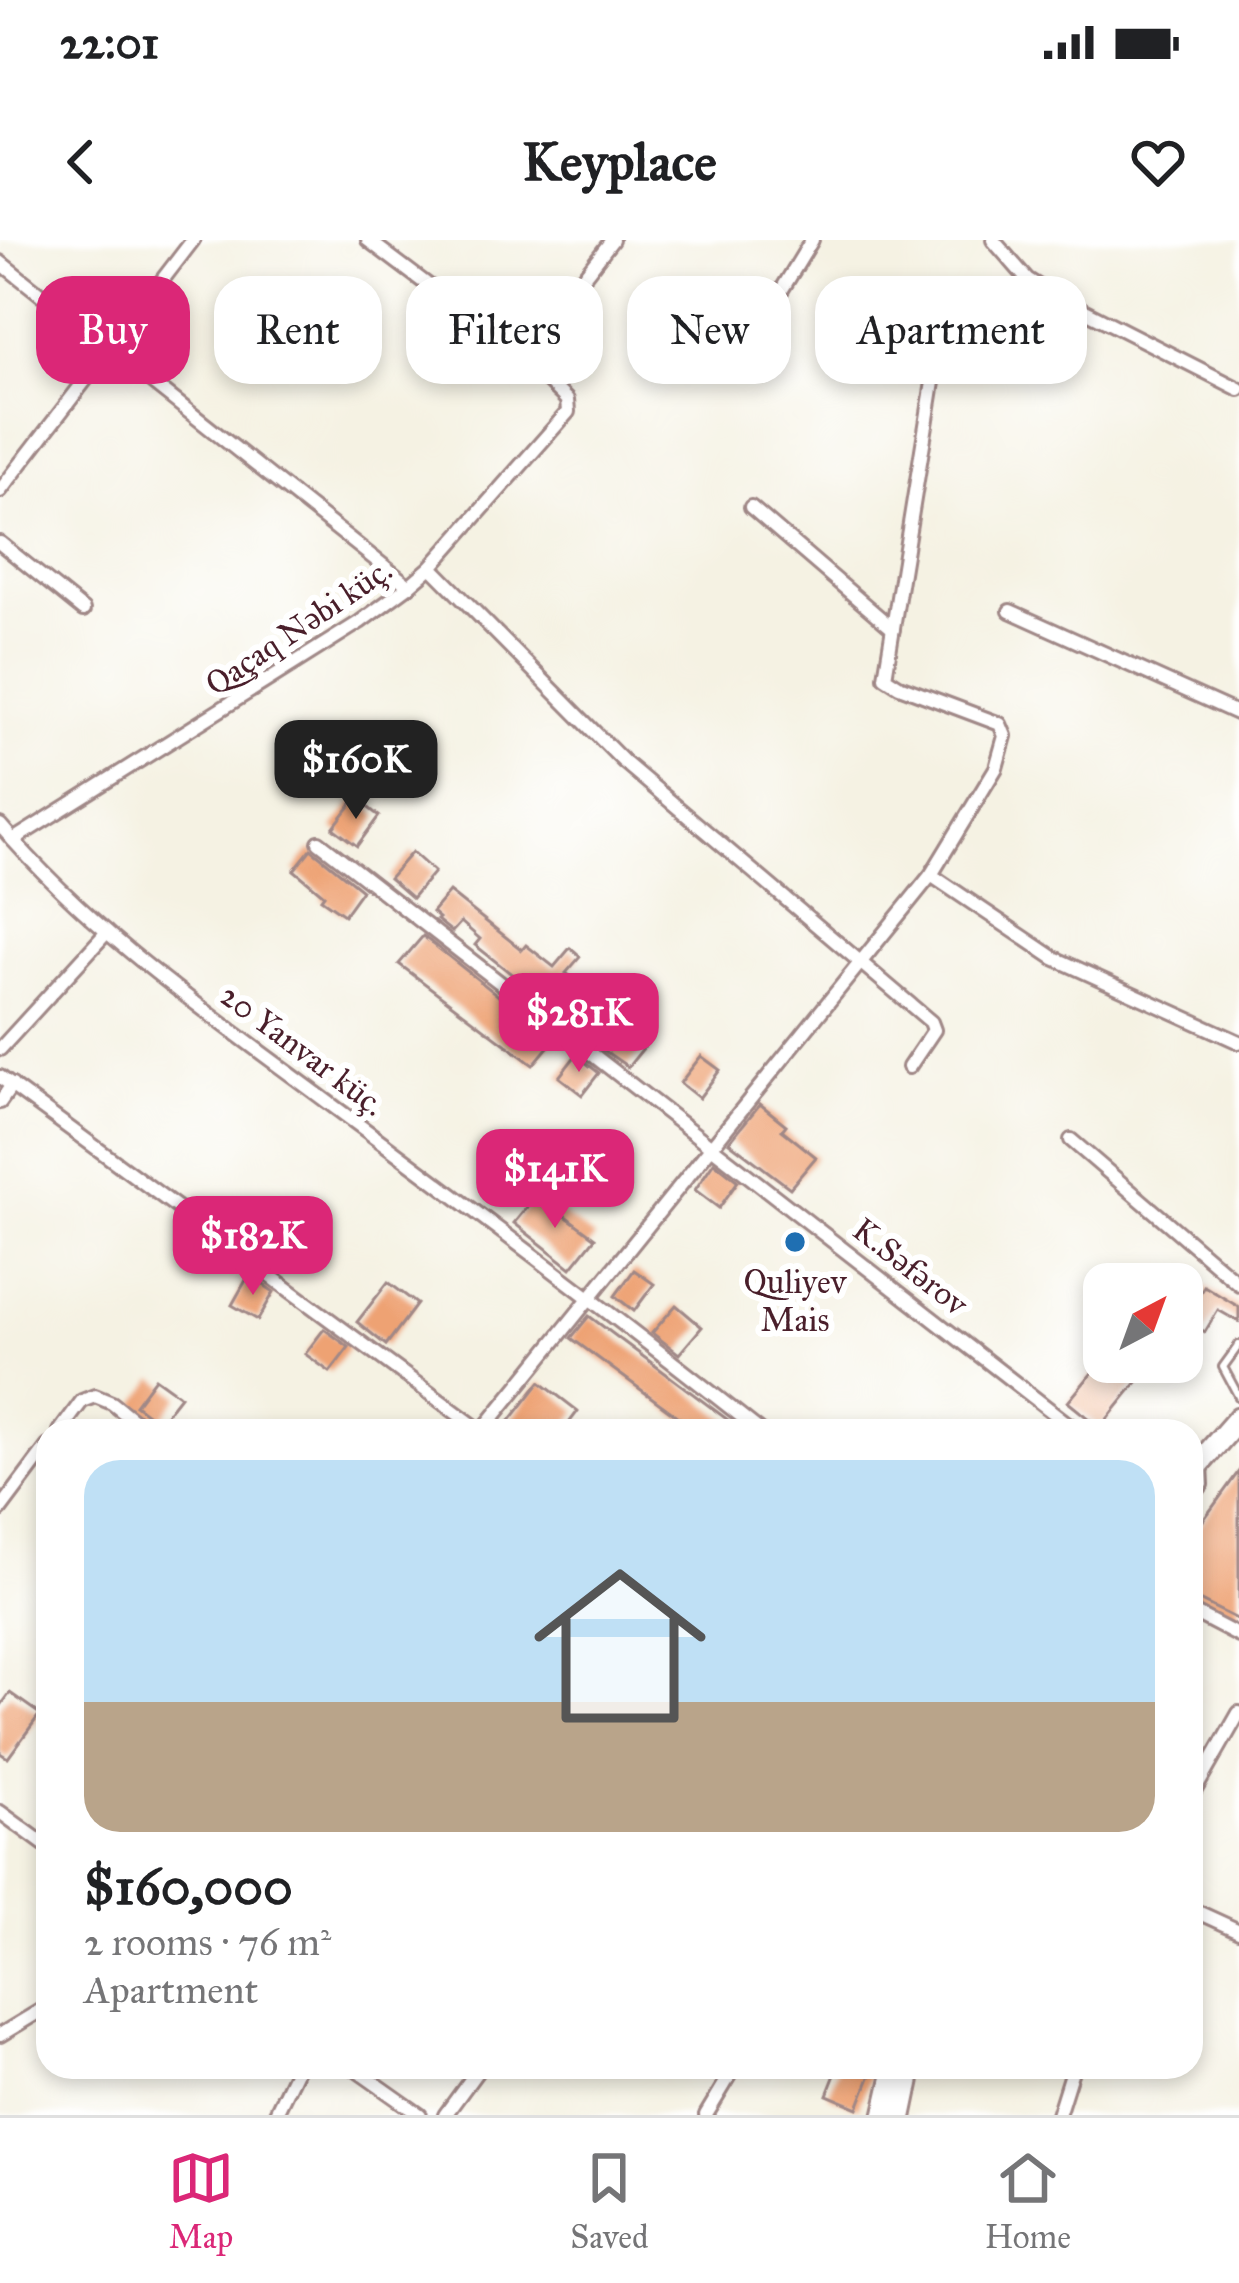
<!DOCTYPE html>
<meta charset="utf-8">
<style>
:root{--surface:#fff;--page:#f2f2f2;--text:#202124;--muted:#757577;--line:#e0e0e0;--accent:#db2777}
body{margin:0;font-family:"IM FELL Great Primer",serif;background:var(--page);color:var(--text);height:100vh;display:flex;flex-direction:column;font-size:45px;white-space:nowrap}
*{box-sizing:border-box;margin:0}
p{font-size:39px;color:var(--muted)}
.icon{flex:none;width:66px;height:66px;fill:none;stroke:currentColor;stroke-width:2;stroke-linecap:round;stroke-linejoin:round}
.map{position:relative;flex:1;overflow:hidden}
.sheet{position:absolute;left:36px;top:1179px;width:1167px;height:660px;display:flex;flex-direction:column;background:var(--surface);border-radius:36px;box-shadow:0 6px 18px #0003}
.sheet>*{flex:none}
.hud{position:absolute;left:36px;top:36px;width:1167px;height:108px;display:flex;gap:24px}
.needle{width:78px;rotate:41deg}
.buttons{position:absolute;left:1083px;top:1023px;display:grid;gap:24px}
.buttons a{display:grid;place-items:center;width:120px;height:120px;border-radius:24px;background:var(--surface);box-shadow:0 6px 18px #0003;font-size:60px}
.price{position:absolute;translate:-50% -102px;padding:0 27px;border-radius:24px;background:var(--accent);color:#fff;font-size:39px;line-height:78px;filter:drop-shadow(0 3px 6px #0008)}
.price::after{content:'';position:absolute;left:50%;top:72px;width:36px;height:27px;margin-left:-18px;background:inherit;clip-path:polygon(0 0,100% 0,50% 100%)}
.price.on{background:#222;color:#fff}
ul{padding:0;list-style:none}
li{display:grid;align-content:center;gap:24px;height:636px;padding:0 48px}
li span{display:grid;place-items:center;height:372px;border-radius:36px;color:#555}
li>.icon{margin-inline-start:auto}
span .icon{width:216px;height:216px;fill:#fffc;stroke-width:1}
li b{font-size:51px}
.chip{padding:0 42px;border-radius:36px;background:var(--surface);box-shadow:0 6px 18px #0003;font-size:42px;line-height:108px}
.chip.on{background:var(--accent);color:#fff}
.status{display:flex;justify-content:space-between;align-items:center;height:84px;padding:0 60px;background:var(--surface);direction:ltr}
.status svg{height:33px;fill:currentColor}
header{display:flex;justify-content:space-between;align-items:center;height:156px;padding:0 48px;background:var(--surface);font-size:54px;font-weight:800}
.dock{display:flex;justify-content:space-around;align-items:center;height:168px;border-top:3px solid var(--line);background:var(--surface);font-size:33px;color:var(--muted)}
.dock a{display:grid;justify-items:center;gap:6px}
.dock .on{color:var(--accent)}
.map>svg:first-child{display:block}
</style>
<div class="status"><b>22:01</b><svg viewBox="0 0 49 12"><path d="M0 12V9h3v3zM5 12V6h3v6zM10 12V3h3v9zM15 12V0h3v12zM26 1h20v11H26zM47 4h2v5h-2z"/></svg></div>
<header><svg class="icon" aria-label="back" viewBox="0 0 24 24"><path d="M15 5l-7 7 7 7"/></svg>Keyplace<svg class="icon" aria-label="heart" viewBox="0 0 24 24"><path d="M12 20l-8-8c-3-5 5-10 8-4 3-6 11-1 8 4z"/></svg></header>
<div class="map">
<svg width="1239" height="1875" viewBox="0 0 1239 1875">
<rect width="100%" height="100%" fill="#fff"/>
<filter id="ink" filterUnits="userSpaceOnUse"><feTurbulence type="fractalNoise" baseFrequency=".00833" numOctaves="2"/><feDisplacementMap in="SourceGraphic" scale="24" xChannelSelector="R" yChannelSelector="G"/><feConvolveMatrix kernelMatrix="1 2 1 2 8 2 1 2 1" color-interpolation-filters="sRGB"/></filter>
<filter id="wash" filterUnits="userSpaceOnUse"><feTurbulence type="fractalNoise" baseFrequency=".004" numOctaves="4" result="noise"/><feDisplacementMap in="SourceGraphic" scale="48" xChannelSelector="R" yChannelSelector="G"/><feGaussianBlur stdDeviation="2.7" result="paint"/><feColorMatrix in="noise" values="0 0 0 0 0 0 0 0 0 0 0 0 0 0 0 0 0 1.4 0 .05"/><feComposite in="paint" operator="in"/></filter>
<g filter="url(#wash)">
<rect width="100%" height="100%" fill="#f5f2e3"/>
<g id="blocks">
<!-- building -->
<g fill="#eea273">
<polygon points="356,558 379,576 357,606 333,588"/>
<polygon points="311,609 362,650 344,675 321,659 324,655 294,630"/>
<polygon points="412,612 434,632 412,658 389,638"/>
<polygon points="449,652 522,710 526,705 554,727 570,708 580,717 566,733 599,758 577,786 475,705 480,699 461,682 452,692 437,680 439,678 432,672"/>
<polygon points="423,696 554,800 533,825 399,724"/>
<polygon points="626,774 653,796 628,827 599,807"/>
<polygon points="576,815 599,833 582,855 559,837"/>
<polygon points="701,816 720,830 699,858 680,843"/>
<polygon points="760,864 786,885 782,890 816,917 790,948 729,902"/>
<polygon points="714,922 738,941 719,968 695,950"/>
<polygon points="537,955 595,998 571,1028 514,983"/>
<polygon points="634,1030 654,1044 634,1071 615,1056"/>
<polygon points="249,1035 274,1052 258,1080 232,1065"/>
<polygon points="388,1042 417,1064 386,1105 357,1082"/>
<polygon points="1204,1046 1239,1067 1239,1082 1218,1070 1205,1092 1184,1079"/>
<polygon points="676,1065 702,1087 679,1114 652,1093"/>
<polygon points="589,1076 728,1180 720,1191 697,1191 571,1098"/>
<polygon points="324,1089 349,1107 330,1132 305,1114"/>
<polygon points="1101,1122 1116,1122 1138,1141 1100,1188 1068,1162"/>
<polygon points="155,1138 180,1156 159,1183 135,1165"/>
<polygon points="540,1142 578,1171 563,1191 550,1186 546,1191 502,1191"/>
<polygon points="1239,1231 1239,1380 1191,1356 1191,1297"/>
<polygon points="10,1453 40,1474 8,1518 0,1513 0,1467"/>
<polygon points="838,1827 874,1827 858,1868 827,1855"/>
</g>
</g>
</g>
<g filter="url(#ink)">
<use href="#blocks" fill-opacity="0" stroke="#a08887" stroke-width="3"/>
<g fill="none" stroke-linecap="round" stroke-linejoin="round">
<defs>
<g id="lane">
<polyline points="1239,1105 1223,1127 1239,1157"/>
<polyline points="1191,1263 1205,1245 1204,1224"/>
</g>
<g id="street">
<polyline points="368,0 522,116"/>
<polyline points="993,0 1027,39 1046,51 1239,149"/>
<polyline points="0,22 409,346"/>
<polyline points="747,107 812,0"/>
<polyline points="0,251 193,0"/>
<polyline points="751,267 893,389"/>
<polyline points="0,303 83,370"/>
<polyline points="431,327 624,522 931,782 934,790 909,827"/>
<polyline points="1010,371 1239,474"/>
<path d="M0,585c94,111 217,194 333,281 144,106 287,214 427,325"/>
<polyline points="13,600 360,382 409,346 431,327 568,172 567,160 522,116 612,0"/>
<polyline points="319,602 1077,1191"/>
<polyline points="931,635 1054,718 1239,802"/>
<polyline points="0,809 107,692"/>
<polyline points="0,837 481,1191"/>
<polyline points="0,862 12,845"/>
<polyline points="1071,900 1239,1044"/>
<polyline points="60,1191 82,1161 95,1156 112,1163 147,1191"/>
<polyline points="482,1191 931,635 996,528 1005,496 1000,484 899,446 885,437 934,136"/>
<polyline points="0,1270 48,1206"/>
<polyline points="1191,1371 1239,1396"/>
<polyline points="1191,1557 1239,1473"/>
<polyline points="0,1572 48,1607"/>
<polyline points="1191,1669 1239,1691"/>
<polyline points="0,1795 48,1766"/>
<polyline points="352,1827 420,1875"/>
<polyline points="275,1875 298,1827"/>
<polyline points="445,1875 480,1827"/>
<polyline points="706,1875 735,1827"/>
<polyline points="1058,1875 1073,1827"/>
</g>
<g id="primary">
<polyline points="1191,1233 1239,1178"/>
<polyline points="885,1875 896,1827"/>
<polyline points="901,1875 911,1827"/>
</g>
</defs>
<!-- lane casing -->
<use href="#lane" stroke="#a08887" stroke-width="12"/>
<!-- street casing -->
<use href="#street" stroke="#a08887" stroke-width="18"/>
<!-- primary casing -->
<use href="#primary" stroke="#a08887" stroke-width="27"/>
<!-- lane -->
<use href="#lane" stroke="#fff" stroke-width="6"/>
<!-- street -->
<use href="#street" stroke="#fff" stroke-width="12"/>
<!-- primary -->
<use href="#primary" stroke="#fff" stroke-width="21"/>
</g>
</g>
<!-- markers -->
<circle fill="#1f6fb2" stroke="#fff" stroke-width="4.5" cx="795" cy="1002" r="12"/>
<g text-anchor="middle" stroke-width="12" stroke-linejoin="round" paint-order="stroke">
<!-- street labels -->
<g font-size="33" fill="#4a1f2b" stroke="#fff">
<text transform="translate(298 386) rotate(-34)" y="12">Qaçaq Nəbi küç.</text>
<text transform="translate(303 809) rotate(37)" y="12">20 Yanvar küç.</text>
<text transform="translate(911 1026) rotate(38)" y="12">K.Səfərov</text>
</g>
<!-- poi labels -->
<g font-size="33" fill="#4a1f2b" stroke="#fff">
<text x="795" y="1053">Quliyev<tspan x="795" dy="38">Mais</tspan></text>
</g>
</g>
</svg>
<div class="buttons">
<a><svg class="needle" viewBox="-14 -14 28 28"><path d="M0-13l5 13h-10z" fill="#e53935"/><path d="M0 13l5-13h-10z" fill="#757577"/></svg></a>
</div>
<b class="price on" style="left:356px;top:582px">$160K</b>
<b class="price" style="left:579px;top:835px">$281K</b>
<b class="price" style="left:555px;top:991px">$141K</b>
<b class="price" style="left:253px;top:1058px">$182K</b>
<div class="hud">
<a class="chip on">Buy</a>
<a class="chip">Rent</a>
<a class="chip">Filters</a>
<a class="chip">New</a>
<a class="chip">Apartment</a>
</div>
<section class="sheet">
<ul>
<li><span style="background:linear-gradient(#bfe0f5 65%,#b9a48a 0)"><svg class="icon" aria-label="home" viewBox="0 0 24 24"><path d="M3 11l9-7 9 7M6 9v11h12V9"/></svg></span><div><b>$160,000</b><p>2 rooms · 76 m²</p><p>Apartment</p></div></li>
</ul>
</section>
</div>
<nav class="dock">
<a class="on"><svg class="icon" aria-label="map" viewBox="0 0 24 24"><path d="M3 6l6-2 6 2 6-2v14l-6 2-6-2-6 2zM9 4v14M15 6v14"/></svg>Map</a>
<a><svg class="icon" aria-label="saved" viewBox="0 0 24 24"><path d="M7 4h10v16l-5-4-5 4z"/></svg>Saved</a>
<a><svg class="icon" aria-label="home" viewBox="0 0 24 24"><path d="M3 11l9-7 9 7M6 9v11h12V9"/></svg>Home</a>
</nav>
